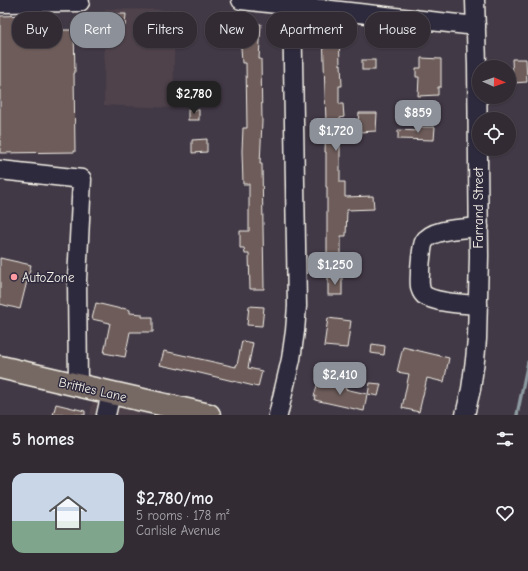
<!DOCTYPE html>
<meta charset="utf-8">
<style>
:root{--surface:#322b34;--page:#3a333c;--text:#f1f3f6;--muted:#a8a7ac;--line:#4d474f;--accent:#8c9099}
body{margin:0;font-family:"Comic Neue",sans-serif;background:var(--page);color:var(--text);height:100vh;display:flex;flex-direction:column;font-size:15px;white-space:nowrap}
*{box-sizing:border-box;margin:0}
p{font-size:13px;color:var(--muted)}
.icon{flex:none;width:22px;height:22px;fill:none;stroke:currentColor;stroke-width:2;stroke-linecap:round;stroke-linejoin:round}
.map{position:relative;height:415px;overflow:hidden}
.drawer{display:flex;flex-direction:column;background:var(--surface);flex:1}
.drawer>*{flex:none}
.hud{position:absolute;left:12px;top:12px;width:504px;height:36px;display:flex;gap:8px}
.needle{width:26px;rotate:92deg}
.controls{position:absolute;left:472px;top:60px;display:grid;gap:8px}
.controls a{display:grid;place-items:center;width:44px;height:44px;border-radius:50%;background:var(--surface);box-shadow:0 1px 3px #0004,0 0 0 1px var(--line);font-size:20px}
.price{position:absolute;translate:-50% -34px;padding:0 9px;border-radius:8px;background:var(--accent);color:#fff;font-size:13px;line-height:26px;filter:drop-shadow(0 1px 2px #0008)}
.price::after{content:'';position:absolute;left:50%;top:24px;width:12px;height:9px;margin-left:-6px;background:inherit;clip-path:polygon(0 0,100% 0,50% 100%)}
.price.active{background:#222;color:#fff}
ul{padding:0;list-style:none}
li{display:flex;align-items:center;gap:12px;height:100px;padding:0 12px}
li+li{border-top:1px solid var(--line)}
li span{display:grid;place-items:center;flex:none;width:112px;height:80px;border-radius:12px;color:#555}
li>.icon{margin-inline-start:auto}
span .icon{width:48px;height:48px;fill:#fffc;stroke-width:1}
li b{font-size:17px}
h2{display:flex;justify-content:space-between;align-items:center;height:48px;padding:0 12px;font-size:17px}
.tag{padding:0 14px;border-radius:16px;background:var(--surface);box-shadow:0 1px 3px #0004,0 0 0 1px var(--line);font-size:14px;line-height:36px}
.tag.active{background:var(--accent);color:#fff}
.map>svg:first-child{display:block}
</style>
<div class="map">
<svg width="528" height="415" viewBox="0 0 528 415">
<rect width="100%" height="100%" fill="#423946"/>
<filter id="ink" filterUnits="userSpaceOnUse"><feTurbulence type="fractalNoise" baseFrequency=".025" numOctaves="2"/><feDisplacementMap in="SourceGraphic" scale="8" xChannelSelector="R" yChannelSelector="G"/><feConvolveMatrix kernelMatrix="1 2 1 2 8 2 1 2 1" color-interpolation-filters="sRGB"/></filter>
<g filter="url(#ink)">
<!-- built -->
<g fill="#4f434c">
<polygon points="105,9 175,10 173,108 104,105"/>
<polygon points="93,399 155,415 90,415"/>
</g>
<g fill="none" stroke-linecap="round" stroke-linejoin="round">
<!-- stream -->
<polyline stroke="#8d9ba1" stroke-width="3.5" points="517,415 528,362"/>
</g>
<!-- building -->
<g fill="#6d5b5a" stroke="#f4f1e8">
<polygon points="116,14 126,14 125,26 116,26"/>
<polygon points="31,15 31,21 58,21 58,30 74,30 75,73 74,73 75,152 0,153 0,16"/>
<polygon points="235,22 261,24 259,59 261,59 262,122 260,164 262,164 264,289 250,289 249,254 245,254 244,248 240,248 240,231 249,231 249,184 243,184 242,151 243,128 247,128 246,63 242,63 241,47 236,46"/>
<polygon points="323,32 339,32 340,65 341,64 342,86 339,86 339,104 343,104 344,117 340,118 340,182 345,182 345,197 373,196 374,209 347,210 346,236 341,236 341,258 327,258 327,187 326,187 326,152 325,152 326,123"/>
<polygon points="421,58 441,59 441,87 438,87 438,95 418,96 419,77 416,77 416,68 421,68"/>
<polygon points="512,59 526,59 527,82 513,83"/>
<rect x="362" y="60" width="13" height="10"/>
<rect x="188" y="110" width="11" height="10"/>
<polygon points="359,113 377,113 376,131 360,132 359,122 358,122"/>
<polygon points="420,127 435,127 434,140 398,139 398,130 419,131"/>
<polygon points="207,139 207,152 192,153 192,140"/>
<polygon points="0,258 31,265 20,309 0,304"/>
<rect x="328" y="276" width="14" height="19"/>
<polygon points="96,303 121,309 122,308 130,310 130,313 142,314 142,317 153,317 153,332 130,332 125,357 104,353 110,323 92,319"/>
<polygon points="249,306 264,307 262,326 247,325"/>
<polygon points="328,318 351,321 347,348 324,346"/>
<polygon points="242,341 253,343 248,368 262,371 258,387 179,368 179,369 160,365 164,351 236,367 236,365 237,365"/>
<polygon points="372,344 385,346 384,355 371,353"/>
<polygon points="403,347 449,358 444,382 427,378 419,412 402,408 409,374 397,372"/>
<polygon points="319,379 346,386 345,389 367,394 364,411 315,400 316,396 314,396"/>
<polygon points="370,383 381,384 378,396 368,394"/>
<polygon points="56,404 85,411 85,415 53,415"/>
</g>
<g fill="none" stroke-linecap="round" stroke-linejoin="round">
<defs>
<g id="minor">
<polyline points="241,0 476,26"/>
<polyline points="0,3 80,2"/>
<polyline points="0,170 82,179 77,280 78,385"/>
<path d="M478,305c-14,-1 -43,-2 -54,-10 -6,-6 -4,-16 -4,-23 0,-6 2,-26 4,-30 8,-14 40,-13 55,-15"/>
<polyline points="106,415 111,393"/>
<polyline points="278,415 291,359 295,331 297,306 292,0"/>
<polyline points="465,415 471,389 475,360 477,339 479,256 477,64 475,0"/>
</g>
<polyline id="major" points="0,367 90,388 209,415"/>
</defs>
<!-- minor casing -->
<use href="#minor" stroke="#f4f1e8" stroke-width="21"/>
<!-- major casing -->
<use href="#major" stroke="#f4f1e8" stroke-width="25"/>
<!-- minor -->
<use href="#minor" stroke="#2f2a3d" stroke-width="18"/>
<!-- major -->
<use href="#major" stroke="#766964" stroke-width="22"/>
</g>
</g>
<!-- markers -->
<circle fill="#ff9aa2" stroke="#2f2a3d" stroke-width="1.5" cx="14" cy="277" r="4"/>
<g text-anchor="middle" stroke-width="3" stroke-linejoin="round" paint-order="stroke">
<!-- street labels -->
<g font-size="13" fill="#f4f1e8" stroke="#2f2a3d">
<text transform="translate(478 208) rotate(-90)" y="5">Farrand Street</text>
<text transform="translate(93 389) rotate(13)" y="5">Brittles Lane</text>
</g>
<!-- poi labels -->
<g font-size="13" fill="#f4f1e8" stroke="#2f2a3d" text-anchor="start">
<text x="22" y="282">AutoZone</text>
</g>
</g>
</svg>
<div class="controls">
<a><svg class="needle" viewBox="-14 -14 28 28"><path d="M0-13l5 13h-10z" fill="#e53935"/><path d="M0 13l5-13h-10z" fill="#a8a7ac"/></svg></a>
<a><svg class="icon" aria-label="locate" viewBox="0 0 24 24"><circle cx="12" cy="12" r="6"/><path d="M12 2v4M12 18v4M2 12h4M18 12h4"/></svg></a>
</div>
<b class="price active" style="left:194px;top:115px">$2,780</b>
<b class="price" style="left:418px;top:134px">$859</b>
<b class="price" style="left:336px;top:152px">$1,720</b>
<b class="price" style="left:335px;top:286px">$1,250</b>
<b class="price" style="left:340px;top:396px">$2,410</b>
<div class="hud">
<a class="tag">Buy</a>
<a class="tag active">Rent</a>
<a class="tag">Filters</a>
<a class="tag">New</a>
<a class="tag">Apartment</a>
<a class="tag">House</a>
</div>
</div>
<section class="drawer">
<h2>5 homes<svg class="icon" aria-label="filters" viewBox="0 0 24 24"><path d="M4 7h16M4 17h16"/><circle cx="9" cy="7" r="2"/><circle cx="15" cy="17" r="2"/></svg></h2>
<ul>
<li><span style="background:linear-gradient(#c9d6e8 60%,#7fa58c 0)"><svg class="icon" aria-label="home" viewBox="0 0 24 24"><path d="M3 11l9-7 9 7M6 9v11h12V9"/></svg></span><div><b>$2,780/mo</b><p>5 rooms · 178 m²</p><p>Carlisle Avenue</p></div><svg class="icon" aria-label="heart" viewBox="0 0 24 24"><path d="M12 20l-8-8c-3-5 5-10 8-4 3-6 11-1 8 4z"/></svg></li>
</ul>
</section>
